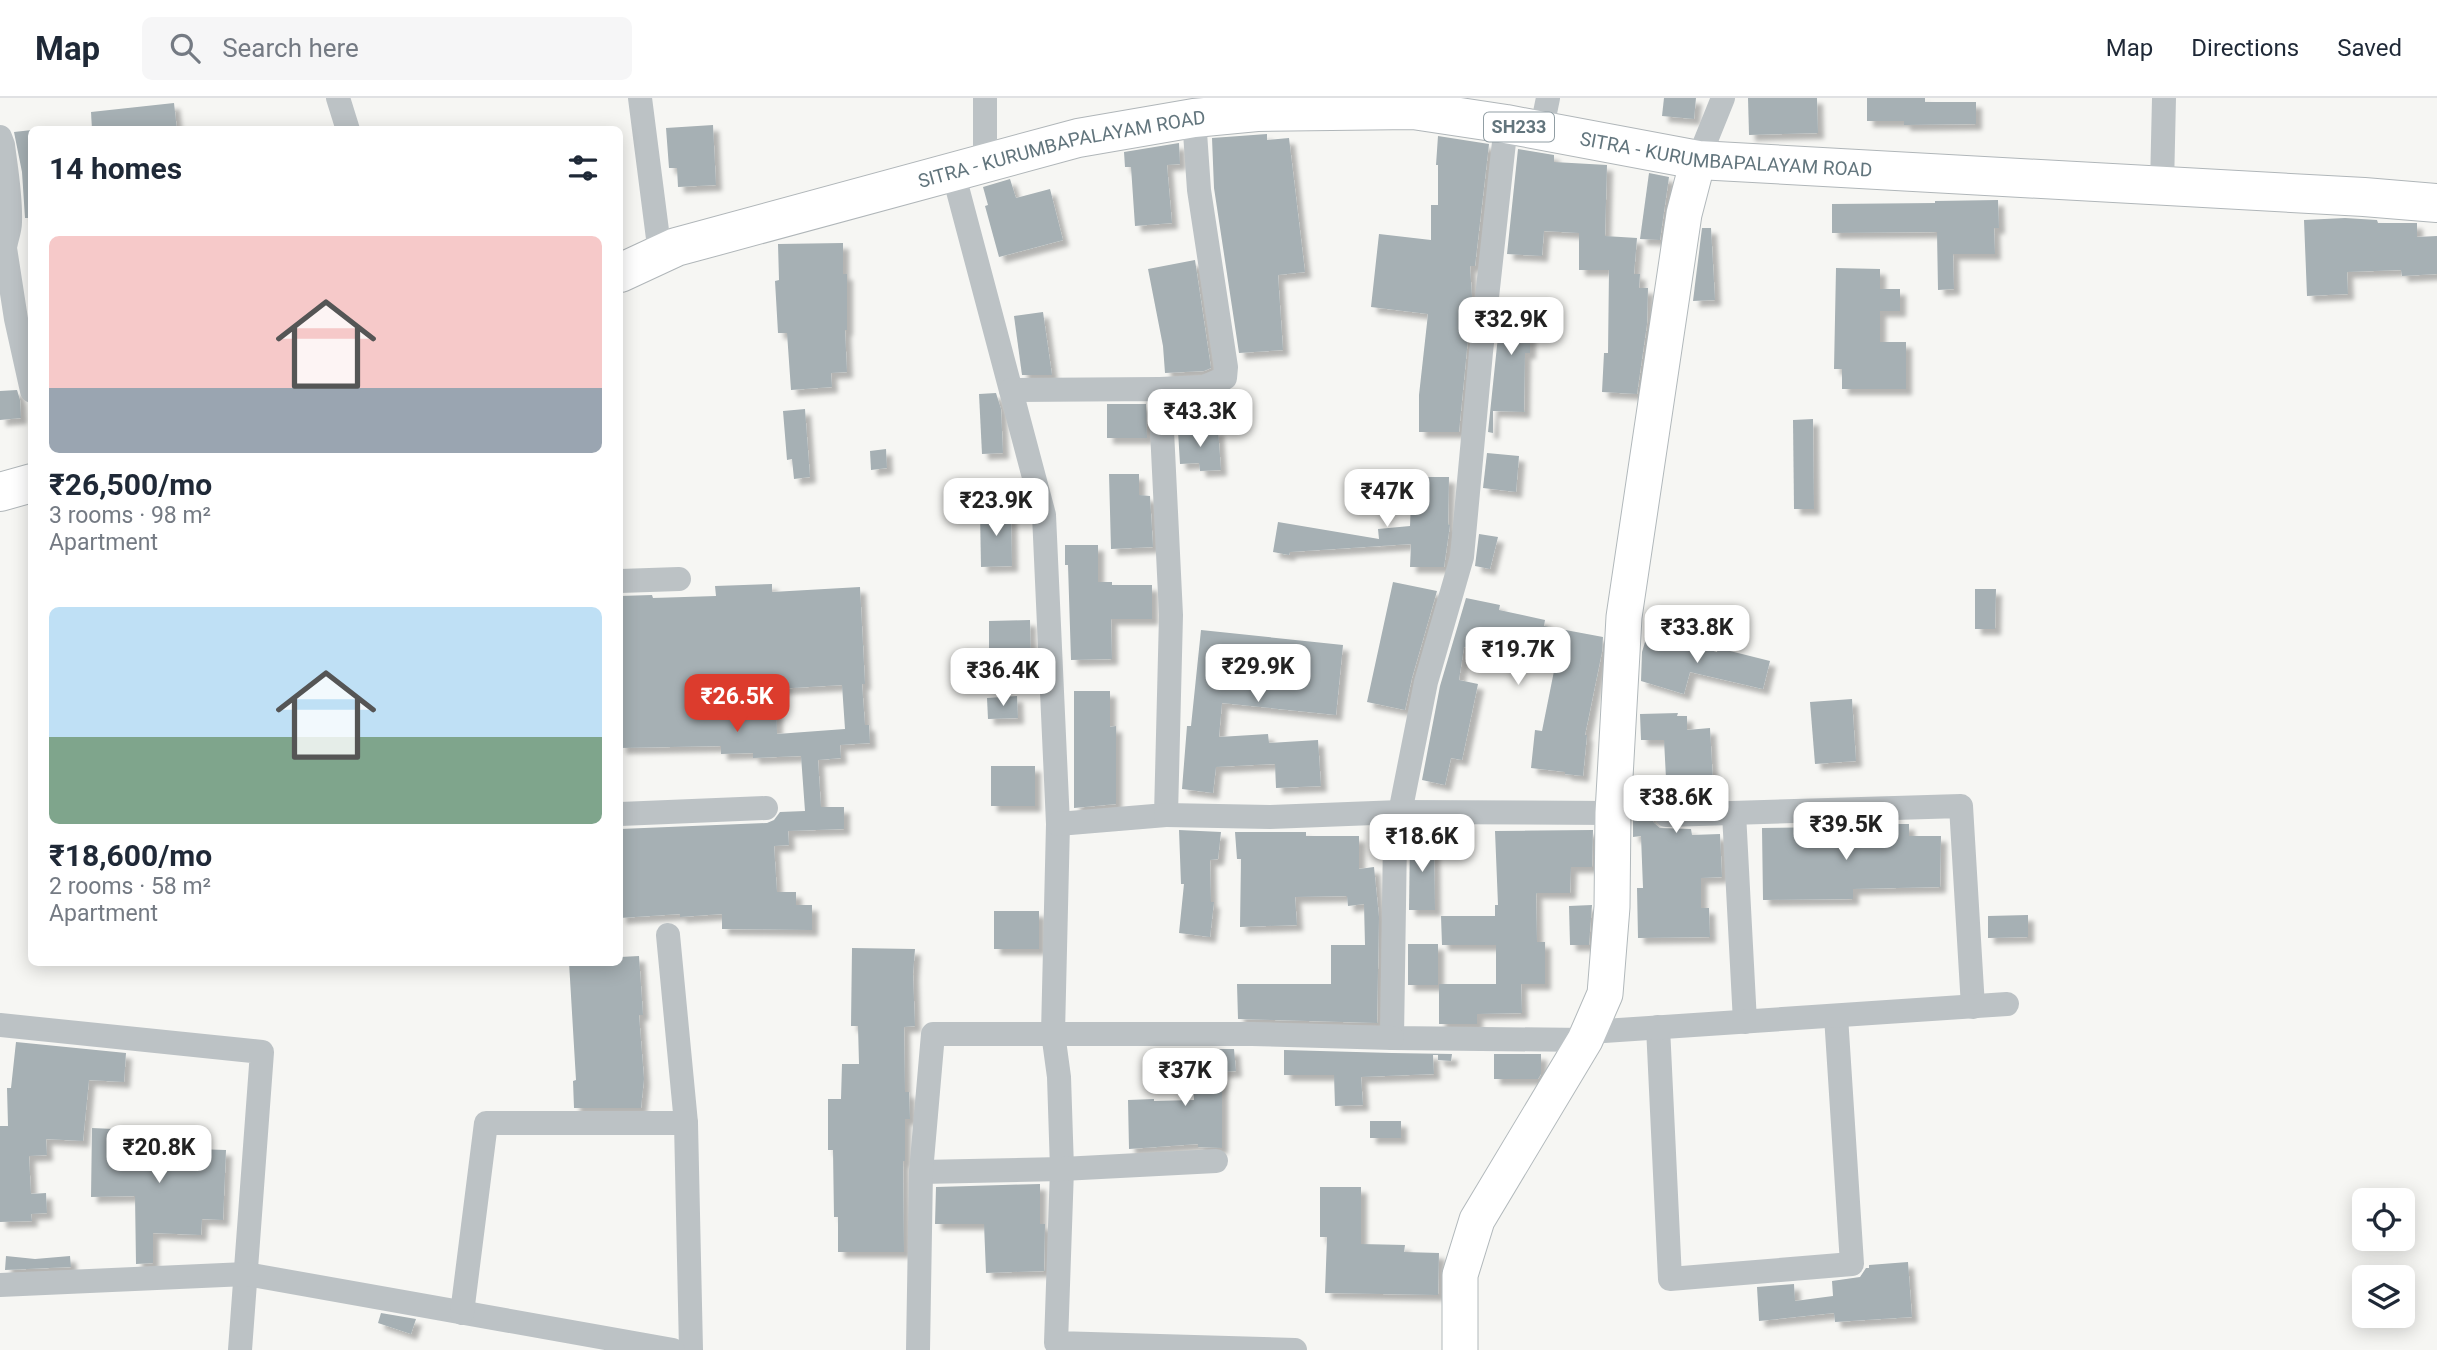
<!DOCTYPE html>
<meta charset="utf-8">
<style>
:root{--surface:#fff;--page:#f6f6f7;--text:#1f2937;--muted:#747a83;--line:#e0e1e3;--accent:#dc3c2d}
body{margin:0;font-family:Roboto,sans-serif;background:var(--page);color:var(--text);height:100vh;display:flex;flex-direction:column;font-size:26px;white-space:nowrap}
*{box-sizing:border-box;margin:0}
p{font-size:23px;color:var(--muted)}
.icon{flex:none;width:38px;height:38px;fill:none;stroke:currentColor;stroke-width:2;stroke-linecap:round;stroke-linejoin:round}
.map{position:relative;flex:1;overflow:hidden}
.side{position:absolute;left:28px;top:28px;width:595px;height:840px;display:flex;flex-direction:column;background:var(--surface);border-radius:10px;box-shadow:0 4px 18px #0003}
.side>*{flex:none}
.fabs{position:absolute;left:2352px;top:1090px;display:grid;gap:14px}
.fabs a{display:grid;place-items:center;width:63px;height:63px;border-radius:10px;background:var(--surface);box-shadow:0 4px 18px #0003;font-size:35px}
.price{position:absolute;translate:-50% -60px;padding:0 16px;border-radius:14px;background:#fff;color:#222;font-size:23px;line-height:46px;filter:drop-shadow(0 2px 4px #0008)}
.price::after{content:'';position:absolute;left:50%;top:42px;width:21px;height:16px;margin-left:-10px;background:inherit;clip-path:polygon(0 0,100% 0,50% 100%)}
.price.selected{background:var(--accent);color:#fff}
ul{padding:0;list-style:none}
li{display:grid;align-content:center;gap:14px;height:371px;padding:0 21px}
li span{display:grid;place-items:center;height:217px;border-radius:10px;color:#555}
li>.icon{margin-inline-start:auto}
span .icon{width:126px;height:126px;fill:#fffc;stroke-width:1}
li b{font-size:30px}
h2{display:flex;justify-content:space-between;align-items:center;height:84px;padding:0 21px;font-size:30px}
header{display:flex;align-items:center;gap:42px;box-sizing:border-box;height:98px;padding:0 35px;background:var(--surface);border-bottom:2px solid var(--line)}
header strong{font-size:33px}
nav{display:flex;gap:38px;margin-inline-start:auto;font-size:24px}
.search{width:490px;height:63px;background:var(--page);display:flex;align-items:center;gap:18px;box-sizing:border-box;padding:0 24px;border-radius:10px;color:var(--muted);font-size:26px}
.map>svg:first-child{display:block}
</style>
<header>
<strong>Map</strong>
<div class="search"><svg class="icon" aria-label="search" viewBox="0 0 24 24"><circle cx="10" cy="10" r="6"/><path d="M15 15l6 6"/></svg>Search here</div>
<nav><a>Map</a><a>Directions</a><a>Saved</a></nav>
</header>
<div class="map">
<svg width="2437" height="1252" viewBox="0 0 2437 1252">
<defs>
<filter id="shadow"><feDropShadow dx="6" dy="6" stdDeviation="2" flood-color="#0004"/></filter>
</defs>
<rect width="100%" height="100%" fill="#f6f6f3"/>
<!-- building -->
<g fill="#a6b0b4" fill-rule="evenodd" filter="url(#shadow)">
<polygon points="1664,0 1696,0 1694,21 1662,18"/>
<polygon points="1748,0 1817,0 1818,35 1749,37"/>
<polygon points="1867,0 1925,0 1925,4 1976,4 1976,26 1904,27 1904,23 1867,23"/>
<polygon points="174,5 177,32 92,32 91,14"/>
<polygon points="713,27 716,87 678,89 677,70 669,70 666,30"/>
<polygon points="32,32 32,120 25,120 22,74 14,34"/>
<polygon points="1267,36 1267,42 1289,40 1305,174 1278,177 1283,252 1239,255 1214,90 1212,40"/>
<polygon points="1438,38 1489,46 1475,168 1470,168 1472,199 1459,334 1419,334 1419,297 1428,216 1371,209 1379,136 1431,142 1431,107 1438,107 1438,67 1436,67"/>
<polygon points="1179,45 1180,66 1167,67 1172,125 1135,128 1131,69 1125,69 1124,54"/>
<polygon points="1518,51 1554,57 1554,64 1607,67 1605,138 1637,140 1634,176 1640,176 1639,190 1648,190 1647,226 1637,296 1602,294 1604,255 1608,255 1609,172 1579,172 1579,135 1544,133 1542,158 1507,156"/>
<polygon points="1649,75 1669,79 1660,142 1640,141"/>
<polygon points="1010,81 1016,100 1050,91 1063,142 999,159 985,108 988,107 983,89"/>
<polygon points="1998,102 1999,130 1994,130 1995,156 1953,156 1954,191 1938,192 1937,134 1832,135 1832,106 1935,105 1935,103"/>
<polygon points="2345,120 2377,122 2378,125 2417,125 2417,139 2437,138 2437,176 2402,178 2401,172 2347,174 2348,196 2307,198 2304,122"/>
<polygon points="1702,130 1711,130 1715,202 1693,203"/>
<polygon points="843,145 843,176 847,176 847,232 845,232 847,274 831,275 832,289 791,292 787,235 778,235 775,183 779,182 778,146"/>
<polygon points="1195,162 1211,270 1204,273 1165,275 1163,248 1148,171"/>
<polygon points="1836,170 1880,171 1880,191 1900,191 1900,213 1880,213 1880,244 1906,244 1906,291 1842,291 1842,271 1834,271"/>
<polygon points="1502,200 1530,200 1530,255 1525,255 1524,314 1493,313 1493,335 1488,334"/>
<polygon points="1043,214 1052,277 1022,277 1014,218"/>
<polygon points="17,292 20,302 21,320 0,322 0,293"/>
<polygon points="996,295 1001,311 1003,355 982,356 979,296"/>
<polygon points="1107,306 1146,306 1147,340 1107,340"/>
<polygon points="805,311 810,379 794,381 792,361 787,362 783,313"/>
<polygon points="1813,321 1814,411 1794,411 1793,322"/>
<polygon points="1218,331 1221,372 1200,373 1199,365 1180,366 1178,333"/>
<polygon points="886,351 887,370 871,372 870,353"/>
<polygon points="1487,355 1519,358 1516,394 1483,390"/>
<polygon points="1109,376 1139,376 1139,397 1150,398 1153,449 1111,451"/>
<polygon points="1412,379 1449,379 1448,427 1450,427 1444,469 1410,469 1411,446 1290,454 1289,457 1273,454 1278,424 1379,441 1378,431 1410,428"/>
<polygon points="1011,412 1012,468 981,469 980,413"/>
<polygon points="1479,436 1498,439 1490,471 1475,468"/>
<polygon points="1065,447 1098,447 1098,484 1112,484 1112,487 1152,487 1152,521 1111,521 1112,561 1071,562 1068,467 1065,467"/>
<polygon points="1393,484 1437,493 1412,580 1405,612 1367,604"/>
<path d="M772,486v8l88,-5 5,97h-3l3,41h4l1,18 -30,2 1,13 -23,2 3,47h23v22l-56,2 1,14 -15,1 3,46h19v13h16v25l-90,-1v-15l-42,3v-3l-60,4v-89l147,-6 7,-3 6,-8 25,-1 -4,-55 -48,2v-5l-32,1v-8l-101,2v-152l32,-1 1,3 63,-2 -1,-10zM842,587l3,44 -68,5 -1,-45z"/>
<polygon points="1975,491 1996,491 1995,531 1975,531"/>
<polygon points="1466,500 1500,507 1499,512 1545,522 1544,528 1603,539 1602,554 1585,637 1587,637 1583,678 1565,676 1565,674 1531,670 1535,632 1542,633 1555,568 1464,549 1459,582 1478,586 1462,662 1451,660 1445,687 1422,682 1440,588"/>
<polygon points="1030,522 1031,560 989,561 989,523"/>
<polygon points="1201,532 1343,547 1336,617 1222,605 1219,639 1268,636 1269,645 1318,642 1321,688 1276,690 1275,666 1216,669 1213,695 1182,691 1187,628 1191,628"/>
<polygon points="1648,534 1717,554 1718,550 1770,563 1763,591 1690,574 1684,596 1641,583 1642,554"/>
<polygon points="1074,593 1110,593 1110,629 1116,628 1116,706 1074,710"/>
<polygon points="1017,598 1018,620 988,621 987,600"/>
<polygon points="1852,601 1856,663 1815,666 1810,604"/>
<polygon points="1678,615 1677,618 1687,618 1687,632 1710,630 1714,701 1665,702 1653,709 1651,718 1654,725 1660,730 1691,731 1692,737 1720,736 1722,779 1701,780 1701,810 1709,810 1710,839 1638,840 1637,790 1643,790 1641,738 1633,739 1633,715 1643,714 1640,682 1666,680 1664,642 1641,642 1640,616"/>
<rect x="991" y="668" width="44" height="40"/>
<polygon points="1867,726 1909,726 1909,738 1941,738 1940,789 1853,791 1853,801 1763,802 1762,730 1828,729 1828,745 1867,741"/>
<polygon points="1179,732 1221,734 1218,761 1210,762 1211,804 1214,804 1210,839 1179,835 1184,786 1181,786"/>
<polygon points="1593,732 1592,769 1571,769 1570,795 1536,795 1537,844 1545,844 1545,886 1521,886 1522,915 1477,916 1477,926 1439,926 1439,886 1496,886 1496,847 1442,847 1441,818 1495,818 1495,807 1498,807 1495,733"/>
<polygon points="1235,734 1306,734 1306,738 1359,738 1359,771 1374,769 1379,819 1377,925 1238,921 1237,886 1331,886 1331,847 1365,847 1364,806 1348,808 1347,798 1295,799 1297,827 1240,829 1241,761 1237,761"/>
<polygon points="1434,739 1435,812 1409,812 1410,740"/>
<polygon points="1592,807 1589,847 1570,847 1569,808"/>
<rect x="994" y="813" width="45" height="38"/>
<polygon points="2028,817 2028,839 1988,840 1988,818"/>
<rect x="1408" y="846" width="30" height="41"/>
<polygon points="852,850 915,851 913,876 915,928 904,929 905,994 909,994 910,1021 905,1021 905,1063 903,1063 904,1154 838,1154 838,1119 834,1119 833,1052 828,1052 828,1001 841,1001 842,966 859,966 858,928 851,928"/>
<polygon points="639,858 643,917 639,917 644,981 641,1010 574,1010 573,983 576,982 569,864 620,864 620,859"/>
<polygon points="16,944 126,955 124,984 89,982 83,1043 46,1041 47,1057 29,1058 31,1096 46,1095 47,1115 31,1116 32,1123 0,1124 0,1028 8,1028 7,990 11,990"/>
<polygon points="1191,951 1234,951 1236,973 1222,974 1222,1050 1198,1049 1198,1046 1129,1051 1128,1002 1154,1001 1154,1003 1194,1002"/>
<polygon points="1284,952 1392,955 1452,956 1451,963 1438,962 1438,957 1433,957 1434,976 1361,979 1363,1007 1335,1008 1334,977 1284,977"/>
<polygon points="1494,956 1541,956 1541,976 1538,981 1494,981"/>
<rect x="1370" y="1023" width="31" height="17"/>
<polygon points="92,1030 136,1032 135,1049 226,1052 223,1122 202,1121 201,1137 153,1135 153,1165 136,1166 135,1098 91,1099"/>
<polygon points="1040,1086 1040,1126 1045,1126 1044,1173 986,1175 984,1126 935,1126 936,1089"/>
<polygon points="1320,1089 1361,1089 1361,1146 1405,1147 1404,1154 1439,1155 1438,1197 1325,1195 1327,1139 1320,1139"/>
<polygon points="6,1158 35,1161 70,1158 71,1169 5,1172"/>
<polygon points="1908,1164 1912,1219 1835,1224 1834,1215 1759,1223 1757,1189 1794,1186 1795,1203 1833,1198 1832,1183 1860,1179 1866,1170 1869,1170 1869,1167"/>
<polygon points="381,1215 416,1221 411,1236 378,1225"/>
</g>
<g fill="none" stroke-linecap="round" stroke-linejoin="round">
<defs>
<polyline id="secondary" points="1460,1252 1460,1177 1477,1122 1585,942 1605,896 1612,809 1613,715 1624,519 1684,116 1698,62"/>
<g id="primary">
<path id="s1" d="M620,175l56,-26 402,-109 116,-20 63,-6 156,-2 93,14 192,36 666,37 73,6"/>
<polyline points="0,394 32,385"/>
</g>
</defs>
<!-- secondary casing -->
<use href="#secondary" stroke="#b1b8bb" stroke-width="37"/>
<!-- primary casing -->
<use href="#primary" stroke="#b0b6b9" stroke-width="40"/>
<!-- street -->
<g stroke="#bcc2c5" stroke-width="24">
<polyline points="338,0 348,32"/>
<polyline points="640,0 660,156"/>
<polyline points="985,0 985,65"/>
<polyline points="1506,26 1481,254 1462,459 1426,584 1395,740 1392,940 1585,942"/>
<polyline points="1541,34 1548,0"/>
<path d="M0,39l3,8c3,25 8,51 7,77 0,9 -4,17 -5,26l11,71 16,72"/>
<polyline points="1698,62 1723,0"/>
<polyline points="953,74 1044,417 1058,726 1053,935 1059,979 1062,1071 1056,1245 1295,1252"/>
<polyline points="2162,88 2164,0"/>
<polyline points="1160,291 1204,289 1225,280 1226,269 1199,92 1194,20"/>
<polyline points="1011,292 1160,291 1171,517 1166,717 1058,726"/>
<polyline points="620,483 679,481"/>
<polyline points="1734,715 1745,924"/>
<polyline points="620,716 766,710"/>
<polyline points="1166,717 1270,719 1400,714 1613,715"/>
<polyline points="1666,717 1961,708 1973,909"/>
<polyline points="668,837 686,1025 691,1252"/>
<polyline points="0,927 262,954 240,1252"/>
<polyline points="1658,929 1670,1181 1852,1166 1836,918"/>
<polyline points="1589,934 2007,906"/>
<polyline points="921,1074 1062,1071 1216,1063"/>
<polyline points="0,1187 246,1176 673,1252"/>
<polyline points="462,1215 486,1025 686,1025"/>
<polyline points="918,1252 921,1074 933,936 1252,936 1392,940"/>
</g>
<!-- secondary -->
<use href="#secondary" stroke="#fff" stroke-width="35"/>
<!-- primary -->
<use href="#primary" stroke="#fff" stroke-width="38"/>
</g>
<g text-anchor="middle" stroke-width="7" stroke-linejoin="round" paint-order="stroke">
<!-- shield labels -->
<rect fill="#fff" stroke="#919ea4" stroke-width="2" x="1484" y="14.5" width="70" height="29" rx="5"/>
<g font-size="18" font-weight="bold" fill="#62757d">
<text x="1519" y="35">SH233</text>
</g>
<!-- street labels -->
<g font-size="19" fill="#62757d" stroke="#fff">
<text dy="7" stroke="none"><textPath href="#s1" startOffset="460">SITRA - KURUMBAPALAYAM ROAD</textPath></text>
<text dy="7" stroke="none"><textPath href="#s1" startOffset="1132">SITRA - KURUMBAPALAYAM ROAD</textPath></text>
</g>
</g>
</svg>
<div class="fabs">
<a><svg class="icon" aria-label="locate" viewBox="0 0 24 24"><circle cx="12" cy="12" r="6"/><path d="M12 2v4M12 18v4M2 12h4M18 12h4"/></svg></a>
<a><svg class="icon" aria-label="layers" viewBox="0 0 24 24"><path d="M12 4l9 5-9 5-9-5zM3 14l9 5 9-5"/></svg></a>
</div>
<b class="price" style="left:1511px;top:259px">₹32.9K</b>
<b class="price" style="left:1200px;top:351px">₹43.3K</b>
<b class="price" style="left:1387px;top:431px">₹47K</b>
<b class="price" style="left:996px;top:440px">₹23.9K</b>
<b class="price" style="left:1697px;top:567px">₹33.8K</b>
<b class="price" style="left:1518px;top:589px">₹19.7K</b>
<b class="price" style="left:1258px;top:606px">₹29.9K</b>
<b class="price" style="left:1003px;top:610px">₹36.4K</b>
<b class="price selected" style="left:737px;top:636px">₹26.5K</b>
<b class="price" style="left:1676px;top:737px">₹38.6K</b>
<b class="price" style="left:1846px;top:764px">₹39.5K</b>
<b class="price" style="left:1422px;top:776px">₹18.6K</b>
<b class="price" style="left:1185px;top:1010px">₹37K</b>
<b class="price" style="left:159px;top:1087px">₹20.8K</b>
<section class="side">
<h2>14 homes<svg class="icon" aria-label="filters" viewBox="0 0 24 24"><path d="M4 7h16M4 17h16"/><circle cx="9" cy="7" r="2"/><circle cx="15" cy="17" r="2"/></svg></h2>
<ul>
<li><span style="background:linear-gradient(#f6c9c9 70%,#9aa5b1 0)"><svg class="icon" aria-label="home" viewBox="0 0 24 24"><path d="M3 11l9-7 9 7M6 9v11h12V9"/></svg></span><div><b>₹26,500/mo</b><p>3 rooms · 98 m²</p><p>Apartment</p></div></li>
<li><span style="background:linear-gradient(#bfe0f5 60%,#7fa58c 0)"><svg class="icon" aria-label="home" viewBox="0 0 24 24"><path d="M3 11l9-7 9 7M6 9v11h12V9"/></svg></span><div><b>₹18,600/mo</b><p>2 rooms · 58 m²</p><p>Apartment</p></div></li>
</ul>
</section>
</div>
